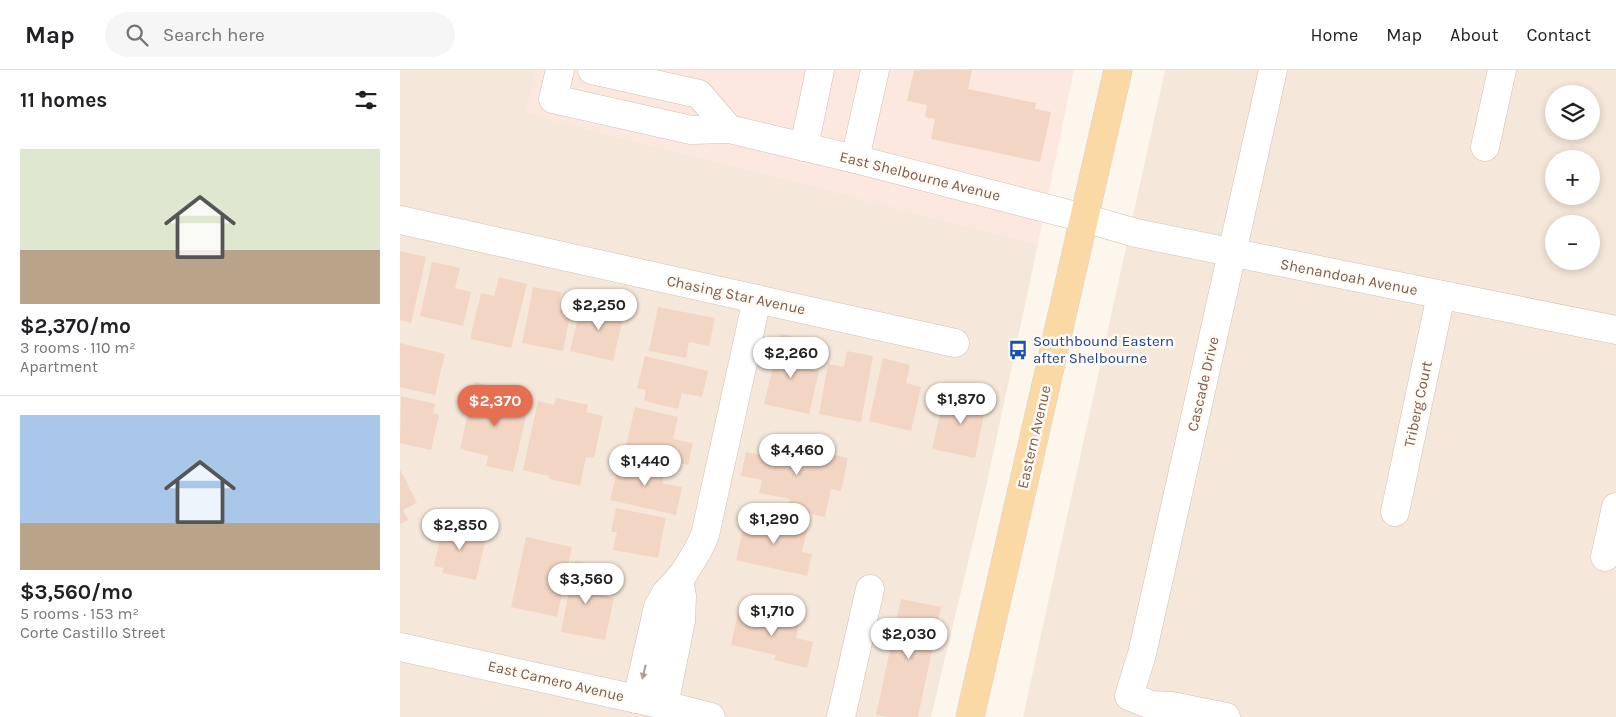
<!DOCTYPE html>
<meta charset="utf-8">
<style>
:root{--surface:#fff;--page:#f6f6f6;--text:#202124;--muted:#757577;--line:#e0e0e0;--accent:#e76f51}
body{margin:0;font-family:Karla,sans-serif;background:var(--page);color:var(--text);height:100vh;display:flex;flex-direction:column;font-size:19px;white-space:nowrap}
*{box-sizing:border-box;margin:0}
p{font-size:16px;color:var(--muted)}
.icon{flex:none;width:28px;height:28px;fill:none;stroke:currentColor;stroke-width:2;stroke-linecap:round;stroke-linejoin:round}
.map{position:relative;flex:1;overflow:hidden}
.side{display:flex;flex-direction:column;background:var(--surface);width:400px}
.side>*{flex:none}
.buttons{position:absolute;left:1145px;top:15px;display:grid;gap:10px}
.buttons a{display:grid;place-items:center;width:55px;height:55px;border-radius:50%;background:var(--surface);box-shadow:0 2px 8px #0003;font-size:25px}
.price{position:absolute;translate:-50% -42px;padding:0 11px;border-radius:18px;background:#fff;color:#222;font-size:16px;line-height:32px;filter:drop-shadow(0 1px 2px #0008)}
.price::after{content:'';position:absolute;left:50%;top:30px;width:15px;height:11px;margin-left:-8px;background:inherit;clip-path:polygon(0 0,100% 0,50% 100%)}
.price.active{background:var(--accent);color:#fff}
ul{padding:0;list-style:none}
li{display:grid;align-content:center;gap:10px;height:265px;padding:0 20px}
li+li{border-top:1px solid var(--line)}
li span{display:grid;place-items:center;height:155px;border-radius:0px;color:#555}
li>.icon{margin-inline-start:auto}
span .icon{width:90px;height:90px;fill:#fffc;stroke-width:1}
li b{font-size:21px}
h2{display:flex;justify-content:space-between;align-items:center;height:60px;padding:0 20px;font-size:21px}
header{display:flex;align-items:center;gap:30px;box-sizing:border-box;height:70px;padding:0 25px;background:var(--surface);border-bottom:1px solid var(--line)}
header strong{font-size:24px}
nav{display:flex;gap:28px;margin-inline-start:auto;font-size:18px}
.search{width:350px;height:45px;background:var(--page);display:flex;align-items:center;gap:12px;box-sizing:border-box;padding:0 18px;border-radius:28px;color:var(--muted);font-size:19px}
main{display:flex;flex:1;min-height:0}
.map>svg:first-child{display:block}
</style>
<header>
<strong>Map</strong>
<div class="search"><svg class="icon" aria-label="search" viewBox="0 0 24 24"><circle cx="10" cy="10" r="6"/><path d="M15 15l6 6"/></svg>Search here</div>
<nav><a>Home</a><a>Map</a><a>About</a><a>Contact</a></nav>
</header>
<main>
<section class="side">
<h2>11 homes<svg class="icon" aria-label="filters" viewBox="0 0 24 24"><path d="M4 7h16M4 17h16"/><circle cx="9" cy="7" r="2"/><circle cx="15" cy="17" r="2"/></svg></h2>
<ul>
<li><span style="background:linear-gradient(#dfe7d0 65%,#b9a48a 0)"><svg class="icon" aria-label="home" viewBox="0 0 24 24"><path d="M3 11l9-7 9 7M6 9v11h12V9"/></svg></span><div><b>$2,370/mo</b><p>3 rooms · 110 m²</p><p>Apartment</p></div></li>
<li><span style="background:linear-gradient(#a9c7e8 70%,#b9a48a 0)"><svg class="icon" aria-label="home" viewBox="0 0 24 24"><path d="M3 11l9-7 9 7M6 9v11h12V9"/></svg></span><div><b>$3,560/mo</b><p>5 rooms · 153 m²</p><p>Corte Castillo Street</p></div></li>
</ul>
</section>
<div class="map">
<svg width="1216" height="647" viewBox="0 0 1216 647">
<rect width="100%" height="100%" fill="#fdf6ec"/>
<!-- residential -->
<g fill="#f5e8da" fill-rule="evenodd">
<polygon points="0,0 136,0 127,43 638,174 586,417 531,647 0,647"/>
<path d="M765,0h451v647h-593zM1154,24h37v37h-37zM1154,89h37v37h-37zM1154,154h37v37h-37z"/>
</g>
<!-- commercial -->
<polygon fill="#fde8e0" points="136,0 674,0 638,174 126,43"/>
<!-- building -->
<g fill="#f3d5c3">
<polygon points="514,0 572,0 568,19 636,33 635,39 651,42 640,92 531,69 535,49 525,47 527,35 507,31"/>
<polygon points="0,181 26,187 11,253 0,250"/>
<polygon points="32,192 60,198 55,218 71,222 63,256 20,246"/>
<polygon points="99,207 127,214 111,278 70,269 81,223 94,226"/>
<polygon points="133,217 161,222 158,239 171,241 163,281 122,273"/>
<polygon points="198,229 226,235 213,291 170,281 179,244 193,248"/>
<polygon points="258,237 315,248 309,276 289,272 286,288 249,281"/>
<polygon points="381,264 402,269 396,296 419,301 409,344 364,334"/>
<polygon points="0,273 45,284 35,325 0,317"/>
<polygon points="447,281 473,286 461,352 419,344 428,294 444,297"/>
<polygon points="245,286 308,301 302,327 282,323 278,339 244,331 246,320 237,318"/>
<polygon points="483,288 510,295 506,313 521,317 511,361 469,351"/>
<polygon points="75,312 90,316 89,321 130,330 113,402 86,396 88,386 60,379"/>
<polygon points="561,319 588,325 575,388 532,379 542,335 557,339"/>
<polygon points="1,326 35,334 33,343 39,345 31,380 0,373"/>
<polygon points="156,328 188,335 186,342 203,346 194,388 186,387 180,416 149,409 149,406 123,400 138,331 154,335"/>
<polygon points="235,337 278,347 273,369 293,373 288,395 225,381"/>
<polygon points="367,370 448,388 441,421 431,419 425,447 388,439 390,429 359,423 362,410 341,406 346,382 364,386"/>
<polygon points="220,388 265,398 262,413 282,417 276,445 210,430"/>
<polygon points="0,399 17,433 3,440 8,450 0,454"/>
<polygon points="216,438 266,448 258,488 213,480 217,462 211,462"/>
<polygon points="347,442 408,457 402,482 412,484 407,506 336,490"/>
<polygon points="45,449 72,456 69,465 86,468 76,510 42,503 44,498 34,496"/>
<polygon points="126,467 172,477 157,547 111,537"/>
<polygon points="175,491 197,495 191,523 214,528 205,570 161,562"/>
<polygon points="501,529 541,537 518,647 488,647 476,645"/>
<polygon points="339,538 399,552 396,568 413,572 407,598 374,590 376,585 331,575"/>
</g>
<g fill="none" stroke-linecap="round" stroke-linejoin="round">
<defs>
<g id="minor">
<polyline points="160,0 153,29 291,60 329,59 455,89 684,148 736,163 1216,260"/>
<polyline points="192,0 299,24 329,59"/>
<polyline points="404,77 420,0"/>
<polyline points="1085,77 1102,0"/>
<polyline points="455,89 475,0"/>
<polyline points="0,150 555,273"/>
<polyline points="995,442 1041,225"/>
<polyline points="1205,487 1216,437"/>
<polyline points="0,577 264,635 311,647"/>
<polyline points="237,629 258,537 266,523 284,503 298,480 305,465 357,229"/>
<polyline points="264,635 281,551 282,526 279,510"/>
<polyline points="441,647 470,519"/>
<polyline points="826,647 772,636 751,635 729,626 742,584 873,0"/>
</g>
<polyline id="major" points="570,647 718,0"/>
</defs>
<!-- minor casing -->
<use href="#minor" stroke="#d1beb0" stroke-width="29"/>
<!-- major casing -->
<use href="#major" stroke="#dad1cd" stroke-width="29"/>
<!-- minor -->
<use href="#minor" stroke="#fff" stroke-width="28"/>
<!-- major -->
<use href="#major" stroke="#fbd9a5" stroke-width="28"/>
</g>
<!-- one-way arrows -->
<defs><path id="oneway-solid" d="M-6-.8H1V-3.2L6.5 0L1 3.2V.8H-6Z" transform="scale(1.25)"/></defs>
<use fill="#af9d94" href="#oneway-solid" transform="translate(244 602) rotate(103)"/>
<!-- icons -->
<defs>
<symbol id="bus-bare" viewBox="-9 -9 18 18"><path d="M-5-6H5V4H4V6H2V4H-2V6H-4V4H-5ZM-3.5-4V0h7V-4ZM-3.5 1.2v1.5H-2V1.2ZM2 1.2v1.5H3.5V1.2Z" fill="#1a4fb4" stroke="#fffaf3" stroke-width="2.5" paint-order="stroke"/></symbol>
</defs>
<g fill-rule="evenodd">
<use href="#bus-bare" x="604" y="266" width="28" height="28"/>
</g>
<g text-anchor="middle" stroke-width="5" stroke-linejoin="round" paint-order="stroke">
<!-- street labels -->
<g font-size="15" fill="#7a5c4d" stroke="#fffaf3">
<text transform="translate(520 106) rotate(14)" y="5">East Shelbourne Avenue</text>
<text transform="translate(949 207) rotate(11)" y="5">Shenandoah Avenue</text>
<text transform="translate(336 225) rotate(12)" y="5">Chasing Star Avenue</text>
<text transform="translate(803 314) rotate(-77)" y="5">Cascade Drive</text>
<text transform="translate(1018 334) rotate(-78)" y="5">Triberg Court</text>
<text transform="translate(634 367) rotate(-77)" y="5">Eastern Avenue</text>
<text transform="translate(156 611) rotate(13)" y="5">East Camero Avenue</text>
</g>
<!-- transit labels -->
<g font-size="15" fill="#164399" stroke="#fffaf3" text-anchor="start">
<text x="633" y="276">Southbound Eastern<tspan x="633" dy="17">after Shelbourne</tspan></text>
</g>
</g>
</svg>
<div class="buttons">
<a><svg class="icon" aria-label="layers" viewBox="0 0 24 24"><path d="M12 4l9 5-9 5-9-5zM3 14l9 5 9-5"/></svg></a>
<a>+</a>
<a>−</a>
</div>
<b class="price" style="left:199px;top:261px">$2,250</b>
<b class="price" style="left:391px;top:309px">$2,260</b>
<b class="price" style="left:561px;top:355px">$1,870</b>
<b class="price active" style="left:95px;top:357px">$2,370</b>
<b class="price" style="left:397px;top:406px">$4,460</b>
<b class="price" style="left:245px;top:417px">$1,440</b>
<b class="price" style="left:374px;top:475px">$1,290</b>
<b class="price" style="left:60px;top:481px">$2,850</b>
<b class="price" style="left:186px;top:535px">$3,560</b>
<b class="price" style="left:372px;top:567px">$1,710</b>
<b class="price" style="left:509px;top:590px">$2,030</b>
</div>
</main>
